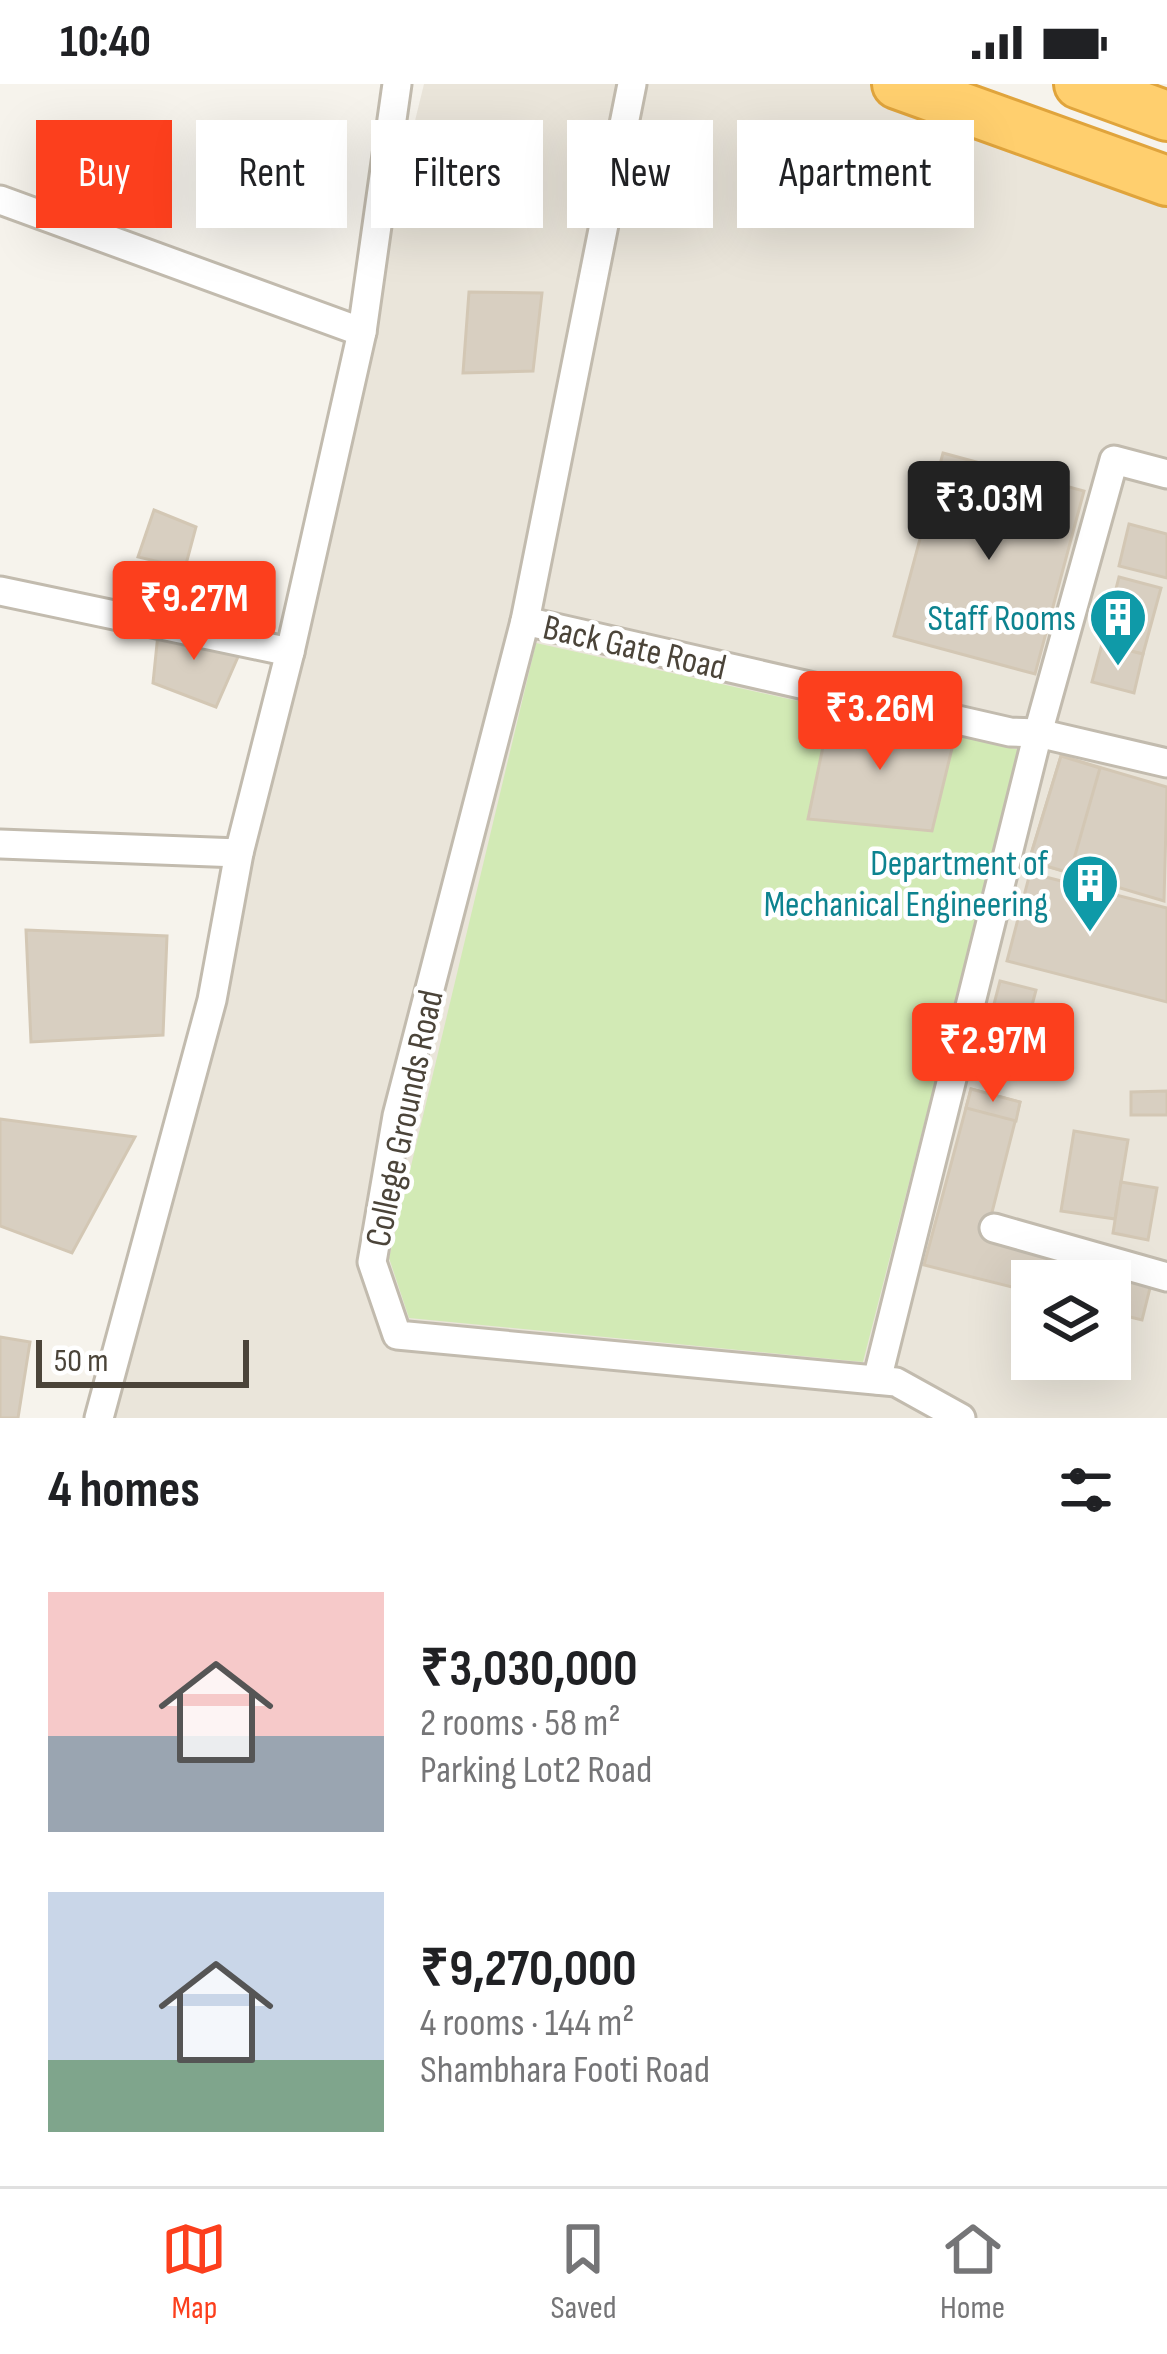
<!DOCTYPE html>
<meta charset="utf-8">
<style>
:root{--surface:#fff;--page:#f6f6f6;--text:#202124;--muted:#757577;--line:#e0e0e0;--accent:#fc3f1d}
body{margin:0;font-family:"Sofia Sans Condensed",sans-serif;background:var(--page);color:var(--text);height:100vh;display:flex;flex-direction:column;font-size:45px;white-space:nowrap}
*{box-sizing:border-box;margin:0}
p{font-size:39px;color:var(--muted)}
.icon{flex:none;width:66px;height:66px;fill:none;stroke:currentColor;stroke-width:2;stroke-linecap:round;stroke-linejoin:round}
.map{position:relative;height:1334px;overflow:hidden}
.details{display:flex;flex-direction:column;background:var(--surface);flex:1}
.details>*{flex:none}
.guide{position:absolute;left:36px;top:36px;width:1095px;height:108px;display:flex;gap:24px}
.controls{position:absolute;left:1011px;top:1176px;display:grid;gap:24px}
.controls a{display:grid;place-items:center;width:120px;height:120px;border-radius:0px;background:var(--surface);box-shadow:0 12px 48px #0002;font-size:60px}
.scale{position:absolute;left:36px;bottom:30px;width:213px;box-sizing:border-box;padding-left:12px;border:6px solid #4b4439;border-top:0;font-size:33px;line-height:42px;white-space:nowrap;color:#4b4439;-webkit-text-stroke:9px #fff;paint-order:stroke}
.price{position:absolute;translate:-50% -102px;padding:0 27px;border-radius:12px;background:var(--accent);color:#fff;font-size:39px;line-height:78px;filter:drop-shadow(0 3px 6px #0008)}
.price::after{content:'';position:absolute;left:50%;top:72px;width:36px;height:27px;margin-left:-18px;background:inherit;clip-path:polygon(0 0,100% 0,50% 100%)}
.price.active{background:#222;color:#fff}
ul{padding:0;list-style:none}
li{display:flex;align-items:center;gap:36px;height:300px;padding:0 48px}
li span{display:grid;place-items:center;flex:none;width:336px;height:240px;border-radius:0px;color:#555}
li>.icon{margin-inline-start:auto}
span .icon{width:144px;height:144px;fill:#fffc;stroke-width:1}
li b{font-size:51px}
h2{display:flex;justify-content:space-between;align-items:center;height:144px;padding:0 48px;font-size:51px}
.pill{padding:0 42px;border-radius:0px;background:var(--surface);box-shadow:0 12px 48px #0002;font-size:42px;line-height:108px}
.pill.active{background:var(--accent);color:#fff}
.status{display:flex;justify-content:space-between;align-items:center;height:84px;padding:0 60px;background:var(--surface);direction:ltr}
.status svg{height:33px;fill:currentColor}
.tab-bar{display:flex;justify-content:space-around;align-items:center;height:168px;border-top:3px solid var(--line);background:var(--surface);font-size:33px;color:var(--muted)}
.tab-bar a{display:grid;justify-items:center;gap:6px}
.tab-bar .active{color:var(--accent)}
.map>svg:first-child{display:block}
</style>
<div class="status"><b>10:40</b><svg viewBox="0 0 49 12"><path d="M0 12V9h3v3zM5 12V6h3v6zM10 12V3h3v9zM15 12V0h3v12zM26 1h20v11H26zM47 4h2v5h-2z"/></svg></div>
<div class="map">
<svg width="1167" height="1334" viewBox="0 0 1167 1334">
<rect width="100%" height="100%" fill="#f6f3ec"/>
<!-- residential -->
<path fill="#eae5da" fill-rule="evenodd" d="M424,0h476l267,97v1237h-1070zM1032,1197h78v78h-78z"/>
<!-- green -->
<polygon fill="#d2eab5" points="536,559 1020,666 863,1278 409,1234 389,1174"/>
<!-- building -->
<g fill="#d8cfc1" stroke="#d3c7b4" stroke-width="3">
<polygon points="469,208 542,209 533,287 463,289"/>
<polygon points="943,369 1084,407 1035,590 894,552"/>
<polygon points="154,426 196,443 185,484 138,473"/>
<polygon points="1129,440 1167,450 1167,494 1119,482"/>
<polygon points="1119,493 1161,504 1143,570 1102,560"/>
<polygon points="159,540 244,559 216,623 153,599"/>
<polygon points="1102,560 1143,570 1134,609 1092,598"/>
<polygon points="831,624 955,652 932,747 808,735"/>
<polygon points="1061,672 1167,703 1164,817 1029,777"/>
<polygon points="1061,672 1100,684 1070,789 1029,777"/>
<polygon points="1030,789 1167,824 1167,918 1007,877"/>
<polygon points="26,846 167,852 163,951 31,958"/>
<polygon points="1000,897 1036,906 1016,983 980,974"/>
<polygon points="971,1005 1020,1018 986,1152 1152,1196 1142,1236 1110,1228 1110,1197 1032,1197 1032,1208 924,1181"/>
<polygon points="971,1005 1020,1018 1016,1037 966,1024"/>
<polygon points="1167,1007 1167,1031 1131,1031 1131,1008"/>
<polygon points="0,1035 135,1053 72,1169 0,1142"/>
<polygon points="1074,1047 1128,1056 1115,1135 1061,1127"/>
<polygon points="1121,1098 1157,1104 1148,1156 1113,1149"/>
<polygon points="0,1253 30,1258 18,1334 0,1334"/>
</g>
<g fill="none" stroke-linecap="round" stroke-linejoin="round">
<defs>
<g id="street">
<polyline points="632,0 525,537 397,1032 372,1178 397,1251 896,1298 961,1334"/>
<polyline points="0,116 362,248"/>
<polyline points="0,507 290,568"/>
<polyline points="525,537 1010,648 1038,649 1167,679"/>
<polyline points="0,760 239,769 290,568 362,248 397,0"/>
<polyline points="994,1144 1167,1193"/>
<polyline points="877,1296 1038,649 1114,376 1167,390"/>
<polyline points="99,1334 212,916 239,769"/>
</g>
<g id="highway">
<polyline points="897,0 1167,97"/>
<polyline points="1079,0 1167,32"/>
</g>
</defs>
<!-- street casing -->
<use href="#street" stroke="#c2bbae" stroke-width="33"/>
<!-- highway casing -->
<use href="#highway" stroke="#e0a43c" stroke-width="54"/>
<!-- street -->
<use href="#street" stroke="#fff" stroke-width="27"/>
<!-- highway -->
<use href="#highway" stroke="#ffcf6e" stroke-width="48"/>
</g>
<!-- icons -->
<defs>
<symbol id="building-pin" viewBox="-11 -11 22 30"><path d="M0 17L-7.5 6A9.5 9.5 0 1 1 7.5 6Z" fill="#0f9aa8" stroke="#fff"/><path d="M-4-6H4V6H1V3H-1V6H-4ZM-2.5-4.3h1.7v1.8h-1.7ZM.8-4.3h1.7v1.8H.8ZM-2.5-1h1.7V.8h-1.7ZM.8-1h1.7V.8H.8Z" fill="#fff"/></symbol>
</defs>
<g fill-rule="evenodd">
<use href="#building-pin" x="1085" y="500" width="66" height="90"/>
<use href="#building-pin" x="1057" y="766" width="66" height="90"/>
</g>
<g text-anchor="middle" stroke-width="9" stroke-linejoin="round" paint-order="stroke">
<!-- culture labels -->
<g font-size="36" fill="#0d838f" stroke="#fff" text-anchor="end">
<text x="1076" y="546">Staff Rooms</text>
<text x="1048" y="791">Department of<tspan x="1048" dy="41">Mechanical Engineering</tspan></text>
</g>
<!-- street labels -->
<g font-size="36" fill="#4b4439" stroke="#fff">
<text transform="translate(635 562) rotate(13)" y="13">Back Gate Road</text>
<text transform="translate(403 1034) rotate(-78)" y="13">College Grounds Road</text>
</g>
</g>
</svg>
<div class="controls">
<a><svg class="icon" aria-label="layers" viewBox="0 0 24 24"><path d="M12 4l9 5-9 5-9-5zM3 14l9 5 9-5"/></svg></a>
</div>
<div class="scale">50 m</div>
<b class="price active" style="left:989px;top:479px">₹3.03M</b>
<b class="price" style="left:194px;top:579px">₹9.27M</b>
<b class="price" style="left:880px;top:689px">₹3.26M</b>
<b class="price" style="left:993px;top:1021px">₹2.97M</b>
<div class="guide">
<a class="pill active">Buy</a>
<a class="pill">Rent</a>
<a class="pill">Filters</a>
<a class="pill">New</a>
<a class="pill">Apartment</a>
</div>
</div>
<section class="details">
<h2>4 homes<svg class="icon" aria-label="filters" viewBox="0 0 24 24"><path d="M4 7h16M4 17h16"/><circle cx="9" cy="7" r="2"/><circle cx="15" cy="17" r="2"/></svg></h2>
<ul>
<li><span style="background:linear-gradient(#f6c9c9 60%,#9aa5b1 0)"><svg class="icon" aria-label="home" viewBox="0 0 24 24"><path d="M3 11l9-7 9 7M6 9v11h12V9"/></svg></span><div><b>₹3,030,000</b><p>2 rooms · 58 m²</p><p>Parking Lot2 Road</p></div></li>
<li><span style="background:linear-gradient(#c9d6e8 70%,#7fa58c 0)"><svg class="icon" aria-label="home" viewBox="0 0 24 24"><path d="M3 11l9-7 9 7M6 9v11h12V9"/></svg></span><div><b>₹9,270,000</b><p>4 rooms · 144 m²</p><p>Shambhara Footi Road</p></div></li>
</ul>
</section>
<nav class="tab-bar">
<a class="active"><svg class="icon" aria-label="map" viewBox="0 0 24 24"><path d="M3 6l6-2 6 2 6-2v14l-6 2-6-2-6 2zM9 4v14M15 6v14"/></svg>Map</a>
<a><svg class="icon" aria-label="saved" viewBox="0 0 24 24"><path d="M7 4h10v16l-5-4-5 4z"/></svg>Saved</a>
<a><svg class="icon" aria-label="home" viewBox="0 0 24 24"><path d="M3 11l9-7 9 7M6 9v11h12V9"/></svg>Home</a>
</nav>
